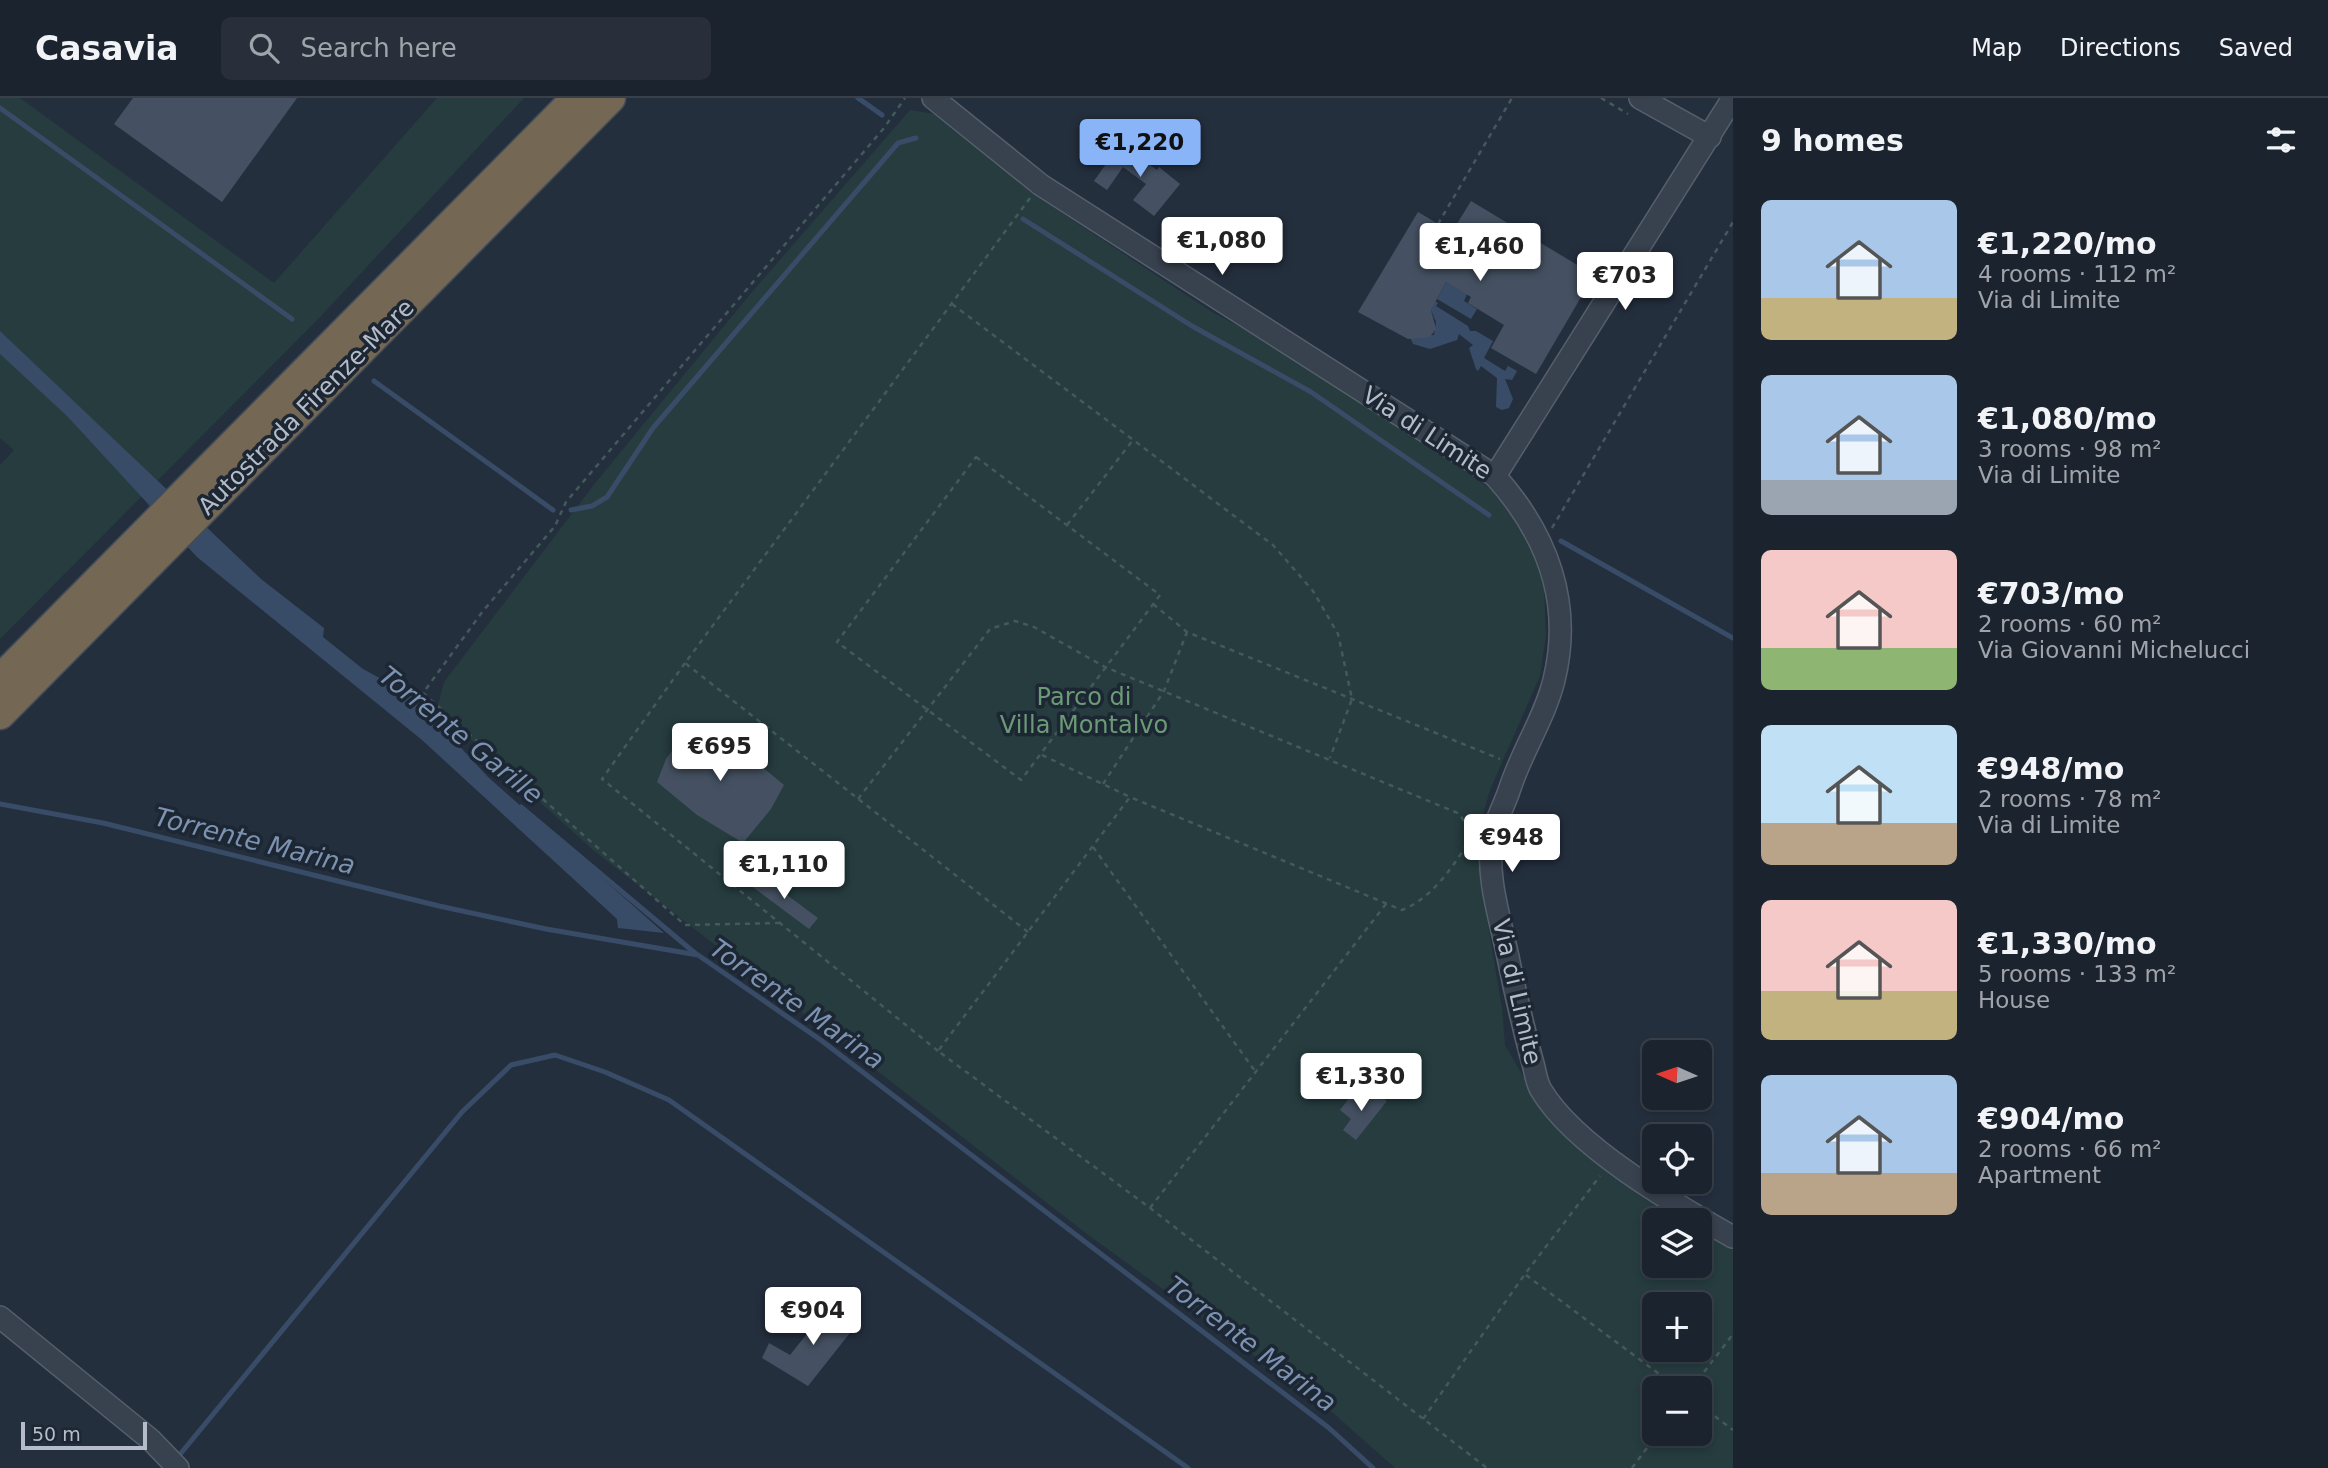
<!DOCTYPE html>
<meta charset="utf-8">
<style>
:root{--surface:#1b232e;--page:#282f3a;--text:#f1f3f6;--muted:#a0a4aa;--line:#39404a;--accent:#8ab4f8}
body{margin:0;font-family:"DejaVu Sans",sans-serif;background:var(--page);color:var(--text);height:100vh;display:flex;flex-direction:column;font-size:26px;white-space:nowrap}
*{box-sizing:border-box;margin:0}
p{font-size:23px;color:var(--muted)}
.icon{flex:none;width:38px;height:38px;fill:none;stroke:currentColor;stroke-width:2;stroke-linecap:round;stroke-linejoin:round}
.map{position:relative;flex:1;overflow:hidden}
.panel{display:flex;flex-direction:column;background:var(--surface);width:595px}
.panel>*{flex:none}
.needle{width:46px;rotate:273deg}
.fabs{position:absolute;left:1642px;top:942px;display:grid;gap:14px}
.fabs a{display:grid;place-items:center;width:70px;height:70px;border-radius:10px;background:var(--surface);box-shadow:0 4px 10px #0003,0 0 0 2px var(--line);font-size:35px}
.scale{position:absolute;left:21px;bottom:18px;width:126px;box-sizing:border-box;padding-left:7px;border:4px solid #b4bcc9;border-top:0;font-size:19px;line-height:24px;white-space:nowrap;color:#b4bcc9;-webkit-text-stroke:5px #1d2633;paint-order:stroke}
.price{position:absolute;translate:-50% -60px;padding:0 16px;border-radius:7px;background:#fff;color:#222;font-size:23px;line-height:46px;filter:drop-shadow(0 2px 4px #0008)}
.price::after{content:'';position:absolute;left:50%;top:42px;width:21px;height:16px;margin-left:-10px;background:inherit;clip-path:polygon(0 0,100% 0,50% 100%)}
.price.active{background:var(--accent);color:#111}
ul{padding:0;list-style:none}
li{display:flex;align-items:center;gap:21px;height:175px;padding:0 28px}
li span{display:grid;place-items:center;flex:none;width:196px;height:140px;border-radius:10px;color:#555}
li>.icon{margin-inline-start:auto}
span .icon{width:84px;height:84px;fill:#fffc;stroke-width:1}
li b{font-size:30px}
h2{display:flex;justify-content:space-between;align-items:center;height:84px;padding:0 28px;font-size:30px}
header{display:flex;align-items:center;gap:42px;box-sizing:border-box;height:98px;padding:0 35px;background:var(--surface);border-bottom:2px solid var(--line)}
header strong{font-size:33px}
nav{display:flex;gap:38px;margin-inline-start:auto;font-size:24px}
.search{width:490px;height:63px;background:var(--page);display:flex;align-items:center;gap:18px;box-sizing:border-box;padding:0 24px;border-radius:10px;color:var(--muted);font-size:26px}
main{display:flex;flex:1;min-height:0}
.map>svg:first-child{display:block}
</style>
<header>
<strong>Casavia</strong>
<div class="search"><svg class="icon" aria-label="search" viewBox="0 0 24 24"><circle cx="10" cy="10" r="6"/><path d="M15 15l6 6"/></svg>Search here</div>
<nav><a>Map</a><a>Directions</a><a>Saved</a></nav>
</header>
<main>
<div class="map">
<svg width="1733" height="1370" viewBox="0 0 1733 1370">
<rect width="100%" height="100%" fill="#242f3e"/>
<!-- green -->
<g fill="#263c3f" fill-rule="evenodd">
<polygon points="0,0 20,0 274,185 437,0 524,0 322,217 0,541 0,367 14,352 0,340"/>
<path d="M910,12l24,4 99,80 179,118 99,53 196,135 19,33 18,51 2,51 -6,41 -50,114 -10,35v52l22,131 3,37 29,50 150,125h-30v45h45v-36l34,20v219h-338l-62,-55 -246,-179 -494,-384 -156,-141 7,-27 152,-200 156,-190zM1654,1206h45v45h-45zM1654,1290h45v45h-45z"/>
</g>
<!-- water -->
<g fill="#394c67">
<polygon points="1446,184 1467,196 1464,203 1477,211 1471,221 1437,201"/>
<polygon points="1435,203 1438,205 1436,208 1468,228 1470,233 1476,233 1493,243 1484,260 1505,273 1508,268 1517,273 1512,282 1505,281 1513,301 1509,310 1502,312 1496,309 1497,280 1481,268 1478,273 1476,271 1469,250 1473,247 1459,236 1457,242 1430,251 1413,246 1410,239 1434,237 1436,224 1431,212"/>
<polygon points="0,233 261,481 324,530 323,539 363,571 414,599 488,679 664,835 618,830 617,821 422,642 197,459 67,318 0,256"/>
</g>
<g fill="none" stroke-linecap="round" stroke-linejoin="round">
<!-- stream -->
<g stroke="#394c67" stroke-width="5">
<polyline points="858,0 882,17"/>
<polyline points="0,10 292,221"/>
<polyline points="1023,121 1192,228 1311,294 1489,417"/>
<polyline points="374,283 553,412"/>
<polyline points="571,412 592,408 607,399 653,330 898,45 916,40"/>
<polyline points="1561,443 1733,540"/>
<polyline points="0,706 103,725 439,808 546,831 698,857 822,943 1329,1330 1373,1370"/>
<polyline points="521,709 696,856"/>
<polyline points="177,1360 462,1014 511,967 555,957 605,974 669,1002 1188,1370"/>
</g>
</g>
<!-- building -->
<g fill="#455162">
<polygon points="133,0 297,0 222,104 114,26"/>
<polygon points="1120,46 1157,72 1159,69 1180,86 1154,118 1133,102 1146,86 1123,69 1107,92 1094,83"/>
<polygon points="1471,103 1594,177 1536,276 1491,250 1504,227 1468,205 1471,199 1446,184 1431,212 1436,231 1430,239 1408,241 1358,214 1418,114 1452,134"/>
<polygon points="699,626 744,654 784,687 771,711 743,745 697,717 657,684 666,661 680,642"/>
<polygon points="759,776 818,820 809,831 750,787"/>
<polygon points="1375,994 1387,1003 1356,1042 1343,1032 1351,1021 1340,1012 1353,995 1366,1006"/>
<polygon points="831,1206 857,1226 808,1288 762,1260 769,1245 790,1257"/>
</g>
<g fill="none" stroke-linecap="round" stroke-linejoin="round">
<defs>
<g id="minor">
<path d="M933,0l108,87 454,291c52,58 78,127 59,204 -9,37 -32,71 -44,108 -5,16 -15,33 -18,49 -6,40 8,81 16,120 7,35 15,69 24,103 3,9 4,22 9,30 34,57 135,115 192,147"/>
<polyline points="1640,0 1710,39"/>
<polyline points="1495,378 1733,0"/>
<polyline points="0,1219 151,1342 178,1370"/>
</g>
<g id="highway">
<polyline points="0,582 577,0"/>
<polyline points="0,616 610,0"/>
</g>
</defs>
<!-- minor casing -->
<use href="#minor" stroke="#565f6c" stroke-width="24"/>
<!-- highway casing -->
<use href="#highway" stroke="#434c59" stroke-width="33"/>
<!-- path -->
<g stroke="#44595c" stroke-width="2.5" stroke-dasharray="5 5" stroke-linecap="butt">
<polyline points="1601,0 1628,16"/>
<polyline points="1438,126 1512,0"/>
<polyline points="952,206 1273,447 1313,493 1338,536 1352,601 1330,660"/>
<polygon points="976,359 1160,497 1021,682 837,544"/>
<polyline points="1067,427 1133,342"/>
<polyline points="1552,430 1733,124"/>
<polyline points="1153,506 1187,534 1500,661"/>
<polyline points="685,565 602,681 938,953"/>
<polyline points="1042,657 1130,699"/>
<polyline points="1103,686 1164,593 1187,534"/>
<polyline points="858,701 990,531 1015,523 1034,529 1105,569 1460,716 1471,738"/>
<path d="M1472,738c-16,27 -40,63 -70,74l-272,-113 -192,254 212,157 337,260"/>
<polyline points="1093,749 1255,973"/>
<polyline points="780,825 685,827 423,595 483,513 555,428 566,404 884,30 905,0"/>
<polyline points="1028,834 685,565 1030,100"/>
<polyline points="1150,1110 1386,806"/>
<polyline points="1526,1177 1678,1290"/>
<polyline points="1692,1290 1733,1236"/>
<polyline points="1699,1306 1733,1332"/>
<polyline points="1423,1321 1525,1176 1600,1078"/>
<polyline points="1632,1370 1658,1335"/>
</g>
<!-- minor -->
<use href="#minor" stroke="#38414e" stroke-width="21"/>
<!-- highway -->
<use href="#highway" stroke="#746855" stroke-width="30"/>
</g>
<g text-anchor="middle" stroke-width="7" stroke-linejoin="round" paint-order="stroke">
<!-- street labels -->
<g font-size="24" fill="#b4bcc9" stroke="#1d2633">
<text transform="translate(306 309) rotate(-45)" y="8">Autostrada Firenze-Mare</text>
<text transform="translate(1427 335) rotate(33)" y="8">Via di Limite</text>
<text transform="translate(1517 894) rotate(77)" y="8">Via di Limite</text>
</g>
<!-- park labels -->
<g font-size="24" fill="#6b9a76" stroke="#1d2633">
<text x="1084" y="607">Parco di<tspan x="1084" dy="28">Villa Montalvo</tspan></text>
</g>
<!-- water labels -->
<g font-size="26" font-style="italic" fill="#7c92b1" stroke="#1d2633">
<text transform="translate(461 637) rotate(39)" y="9">Torrente Garille</text>
<text transform="translate(255 743) rotate(14)" y="9">Torrente Marina</text>
<text transform="translate(797 906) rotate(35)" y="9">Torrente Marina</text>
<text transform="translate(1251 1246) rotate(37)" y="9">Torrente Marina</text>
</g>
</g>
</svg>
<div class="fabs">
<a><svg class="needle" viewBox="-14 -14 28 28"><path d="M0-13l5 13h-10z" fill="#e53935"/><path d="M0 13l5-13h-10z" fill="#a0a4aa"/></svg></a>
<a><svg class="icon" aria-label="locate" viewBox="0 0 24 24"><circle cx="12" cy="12" r="6"/><path d="M12 2v4M12 18v4M2 12h4M18 12h4"/></svg></a>
<a><svg class="icon" aria-label="layers" viewBox="0 0 24 24"><path d="M12 4l9 5-9 5-9-5zM3 14l9 5 9-5"/></svg></a>
<a>+</a>
<a>−</a>
</div>
<div class="scale">50 m</div>
<b class="price active" style="left:1140px;top:81px">€1,220</b>
<b class="price" style="left:1222px;top:179px">€1,080</b>
<b class="price" style="left:1480px;top:185px">€1,460</b>
<b class="price" style="left:1625px;top:214px">€703</b>
<b class="price" style="left:720px;top:685px">€695</b>
<b class="price" style="left:1512px;top:776px">€948</b>
<b class="price" style="left:784px;top:803px">€1,110</b>
<b class="price" style="left:1361px;top:1015px">€1,330</b>
<b class="price" style="left:813px;top:1249px">€904</b>
</div>
<section class="panel">
<h2>9 homes<svg class="icon" aria-label="filters" viewBox="0 0 24 24"><path d="M4 7h16M4 17h16"/><circle cx="9" cy="7" r="2"/><circle cx="15" cy="17" r="2"/></svg></h2>
<ul>
<li><span style="background:linear-gradient(#a9c7e8 70%,#c2b280 0)"><svg class="icon" aria-label="home" viewBox="0 0 24 24"><path d="M3 11l9-7 9 7M6 9v11h12V9"/></svg></span><div><b>€1,220/mo</b><p>4 rooms · 112 m²</p><p>Via di Limite</p></div></li>
<li><span style="background:linear-gradient(#a9c7e8 75%,#9aa5b1 0)"><svg class="icon" aria-label="home" viewBox="0 0 24 24"><path d="M3 11l9-7 9 7M6 9v11h12V9"/></svg></span><div><b>€1,080/mo</b><p>3 rooms · 98 m²</p><p>Via di Limite</p></div></li>
<li><span style="background:linear-gradient(#f6c9c9 70%,#8fb573 0)"><svg class="icon" aria-label="home" viewBox="0 0 24 24"><path d="M3 11l9-7 9 7M6 9v11h12V9"/></svg></span><div><b>€703/mo</b><p>2 rooms · 60 m²</p><p>Via Giovanni Michelucci</p></div></li>
<li><span style="background:linear-gradient(#bfe0f5 70%,#b9a48a 0)"><svg class="icon" aria-label="home" viewBox="0 0 24 24"><path d="M3 11l9-7 9 7M6 9v11h12V9"/></svg></span><div><b>€948/mo</b><p>2 rooms · 78 m²</p><p>Via di Limite</p></div></li>
<li><span style="background:linear-gradient(#f6c9c9 65%,#c2b280 0)"><svg class="icon" aria-label="home" viewBox="0 0 24 24"><path d="M3 11l9-7 9 7M6 9v11h12V9"/></svg></span><div><b>€1,330/mo</b><p>5 rooms · 133 m²</p><p>House</p></div></li>
<li><span style="background:linear-gradient(#a9c7e8 70%,#b9a48a 0)"><svg class="icon" aria-label="home" viewBox="0 0 24 24"><path d="M3 11l9-7 9 7M6 9v11h12V9"/></svg></span><div><b>€904/mo</b><p>2 rooms · 66 m²</p><p>Apartment</p></div></li>
</ul>
</section>
</main>
